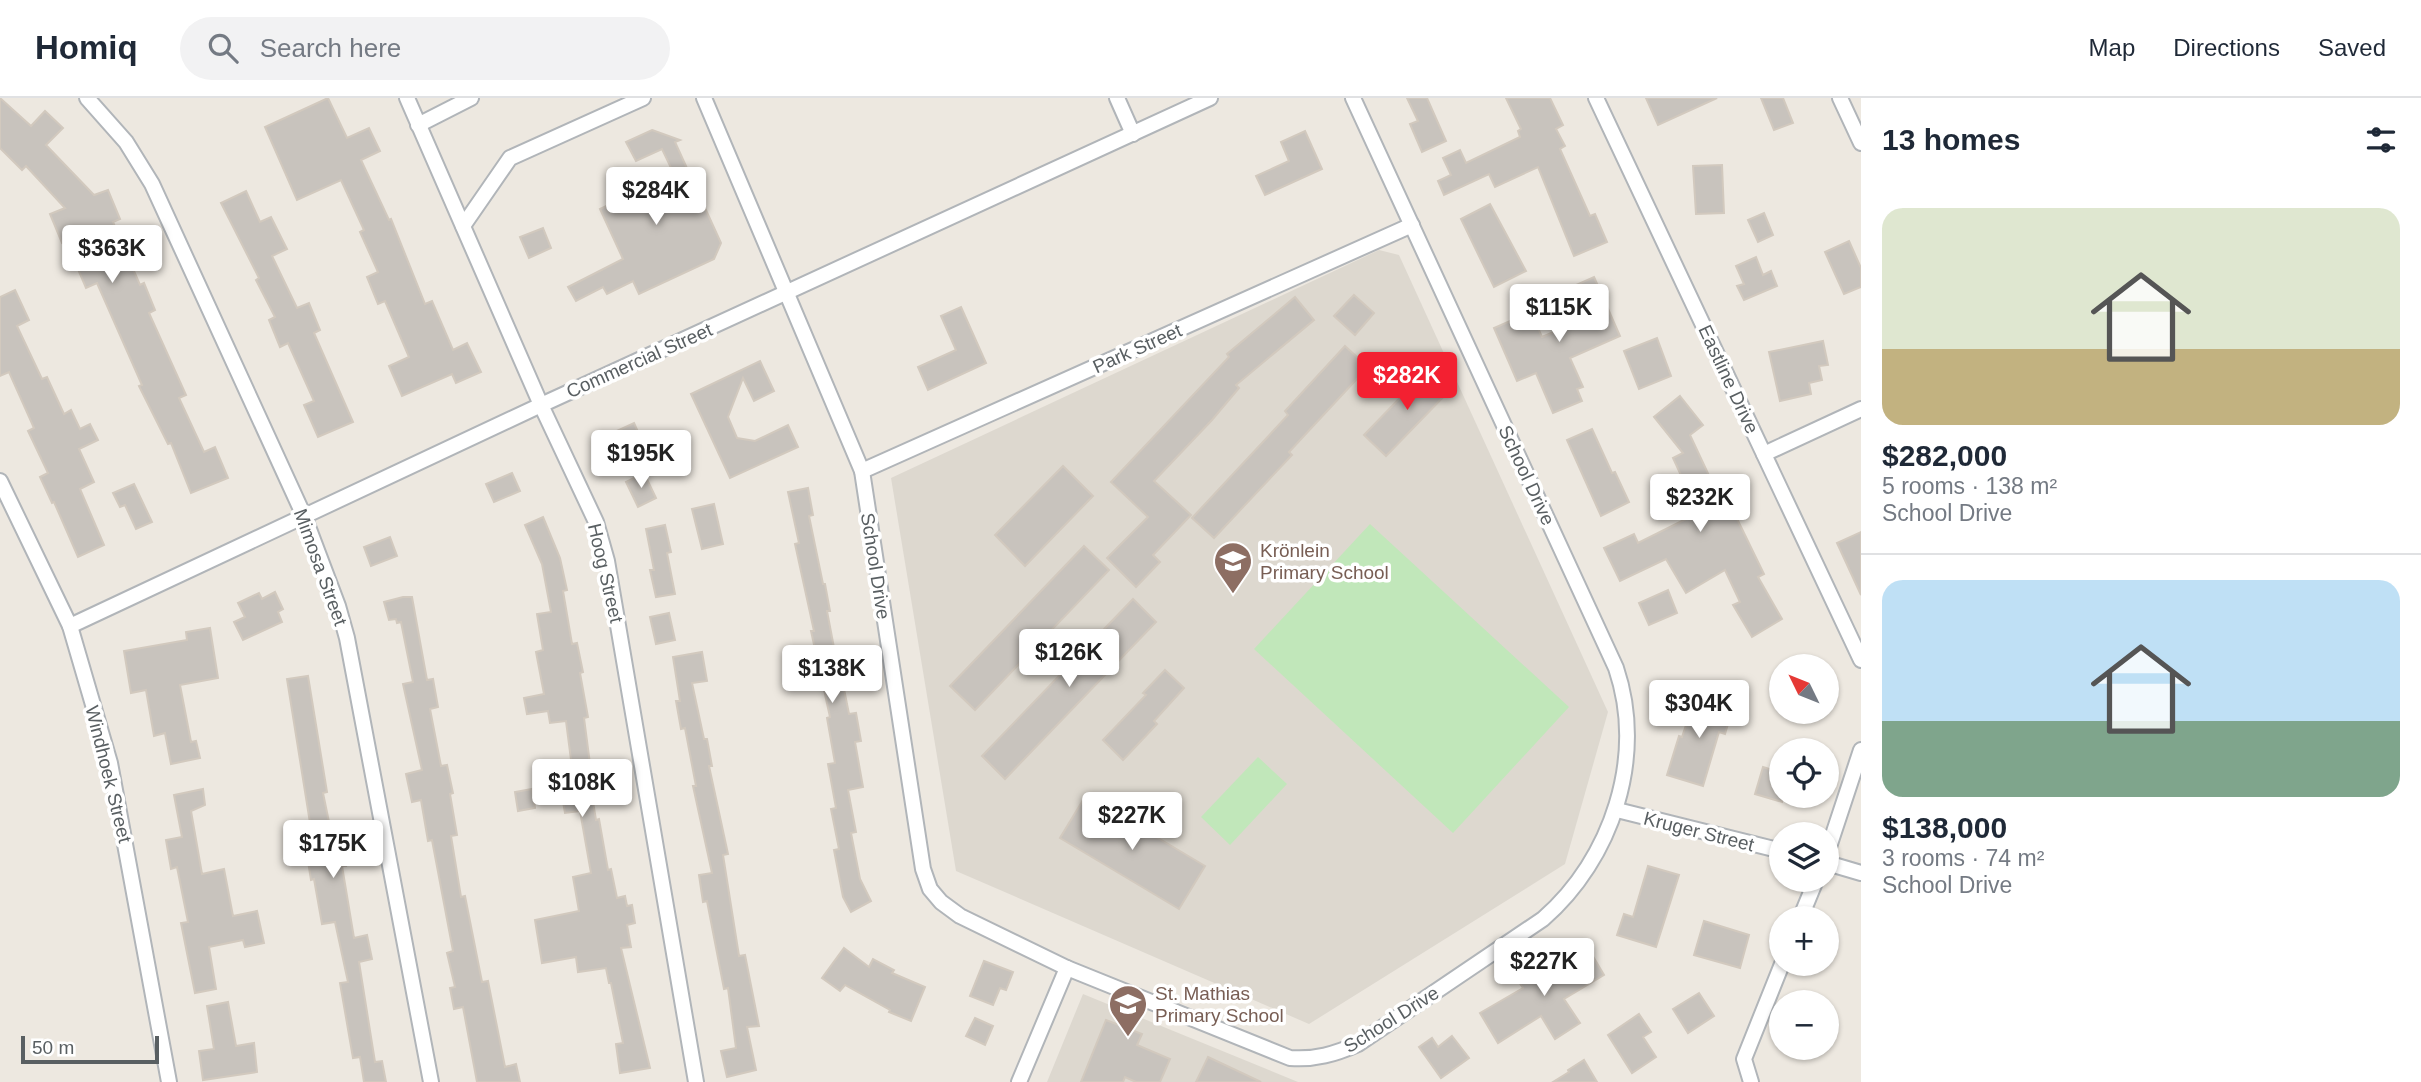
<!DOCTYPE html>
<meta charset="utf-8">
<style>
:root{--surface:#fff;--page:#f2f2f3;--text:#1f2937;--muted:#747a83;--line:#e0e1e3;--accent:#f32031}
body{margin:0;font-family:Helvetica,sans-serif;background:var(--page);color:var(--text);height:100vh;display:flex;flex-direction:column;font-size:26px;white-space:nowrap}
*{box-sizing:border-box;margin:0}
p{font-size:23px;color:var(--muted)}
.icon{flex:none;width:38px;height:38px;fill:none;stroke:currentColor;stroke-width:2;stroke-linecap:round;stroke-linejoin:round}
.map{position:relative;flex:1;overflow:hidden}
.side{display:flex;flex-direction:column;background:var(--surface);width:560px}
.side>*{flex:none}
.needle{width:46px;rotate:313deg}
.buttons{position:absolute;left:1769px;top:556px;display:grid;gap:14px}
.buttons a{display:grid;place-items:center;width:70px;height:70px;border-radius:50%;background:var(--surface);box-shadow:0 2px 5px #0004;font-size:35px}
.scale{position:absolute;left:21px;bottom:18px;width:138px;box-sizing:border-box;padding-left:7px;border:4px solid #595f62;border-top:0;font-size:19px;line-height:24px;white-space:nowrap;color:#595f62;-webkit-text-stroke:5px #fff;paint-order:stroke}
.price{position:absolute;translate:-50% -60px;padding:0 16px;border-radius:7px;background:#fff;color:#222;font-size:23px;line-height:46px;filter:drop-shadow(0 2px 4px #0008)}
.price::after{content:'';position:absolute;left:50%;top:42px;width:21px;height:16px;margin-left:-10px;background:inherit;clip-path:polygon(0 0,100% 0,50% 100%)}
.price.current{background:var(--accent);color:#fff}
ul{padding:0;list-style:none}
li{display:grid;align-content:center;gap:14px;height:371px;padding:0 21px}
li+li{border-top:2px solid var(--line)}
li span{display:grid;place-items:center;height:217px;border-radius:21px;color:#555}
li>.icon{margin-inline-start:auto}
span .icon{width:126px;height:126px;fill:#fffc;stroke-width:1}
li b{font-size:30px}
h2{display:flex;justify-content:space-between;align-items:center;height:84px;padding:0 21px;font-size:30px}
header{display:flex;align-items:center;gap:42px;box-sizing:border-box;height:98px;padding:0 35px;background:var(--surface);border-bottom:2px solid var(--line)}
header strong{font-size:33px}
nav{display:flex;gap:38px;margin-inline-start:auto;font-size:24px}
.search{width:490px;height:63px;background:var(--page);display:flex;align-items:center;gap:18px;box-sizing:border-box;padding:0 24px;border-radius:38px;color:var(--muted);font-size:26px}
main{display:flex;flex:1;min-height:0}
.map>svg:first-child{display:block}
</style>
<header>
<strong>Homiq</strong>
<div class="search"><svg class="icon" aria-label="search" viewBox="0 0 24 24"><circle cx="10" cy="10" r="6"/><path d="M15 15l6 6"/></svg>Search here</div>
<nav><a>Map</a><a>Directions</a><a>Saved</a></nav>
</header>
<main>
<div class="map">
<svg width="1861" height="984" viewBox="0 0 1861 984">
<rect width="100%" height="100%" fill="#ede8e0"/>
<!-- education -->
<g fill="#ddd8cf">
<polygon points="1379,152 1399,157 1608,614 1565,766 1309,926 956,773 891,380"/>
<polygon points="1083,896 1298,984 1047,984"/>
</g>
<!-- green -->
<g fill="#c1e7ba">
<polygon points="1370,426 1569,609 1453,735 1254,551"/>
<polygon points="1258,659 1287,686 1230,747 1201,719"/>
</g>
<!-- building -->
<g fill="#c8c3bd" stroke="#d2c9be" stroke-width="2">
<polygon points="0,0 31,28 45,13 63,30 46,47 94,97 108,92 120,121 113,124 140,187 144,185 155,212 149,215 186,297 179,300 204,354 215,349 228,380 191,395 171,345 168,346 139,288 142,287 97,185 86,190 66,143 62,145 50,116 65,110 26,68 22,72 0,50"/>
<polygon points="328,0 347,40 369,30 380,53 361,62 389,122 391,121 425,206 432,203 453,252 467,245 481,274 456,285 452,276 402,298 389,268 409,259 385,203 378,206 367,179 378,174 360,134 364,132 341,82 297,102 265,29"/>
<polygon points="1407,0 1427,0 1446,43 1422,54 1410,26 1418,23"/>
<polygon points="1506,0 1550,0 1563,27 1556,31 1565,48 1560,51 1590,118 1595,116 1607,144 1574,158 1538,69 1495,89 1489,76 1444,97 1438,83 1451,77 1443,60 1460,52 1466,65 1520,39 1518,33 1521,31"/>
<polygon points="1646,0 1717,0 1658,27"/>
<polygon points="1761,0 1783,0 1793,25 1774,32"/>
<polygon points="652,32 680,42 675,44 721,145 714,161 639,196 633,183 607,196 603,189 576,203 568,189 623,161 600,111 674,76 662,51 636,63 626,44"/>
<polygon points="1305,33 1322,71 1265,97 1256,78 1289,63 1281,44"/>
<polygon points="1722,67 1724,115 1696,116 1693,68"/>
<polygon points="246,93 260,124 271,119 287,151 272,158 297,210 309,205 320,232 314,235 353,324 318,339 304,307 314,303 288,245 280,249 269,222 275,219 256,182 259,180 221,105"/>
<polygon points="1490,106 1526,173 1494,189 1461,121"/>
<polygon points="1764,115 1773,137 1758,144 1748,122"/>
<polygon points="543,130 551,150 529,160 520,139"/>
<polygon points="1849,143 1861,170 1861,189 1844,196 1825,154"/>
<polygon points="1756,159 1763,177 1771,173 1777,188 1744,202 1737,188 1744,186 1736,168"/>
<polygon points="1594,179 1620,238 1570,260 1583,289 1577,291 1582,303 1553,315 1536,275 1517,283 1494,230 1531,214 1542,239 1572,226 1558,195"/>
<polygon points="15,192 29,222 17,228 42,281 47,279 64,316 71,312 80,331 90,326 98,342 79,351 94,384 80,391 104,447 78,459 54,404 52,405 40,379 48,375 28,333 34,330 9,274 0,278 0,199"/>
<polygon points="1354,197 1374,215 1355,237 1334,218"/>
<polygon points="1295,199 1314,222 1236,287 1239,290 1212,322 1154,383 1191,417 1153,457 1160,464 1136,489 1107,460 1148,419 1111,384 1229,259 1227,256"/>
<polygon points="961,209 986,265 928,292 918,269 956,252 941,218"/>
<polygon points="1657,240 1671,278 1639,291 1624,253"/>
<polygon points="1823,243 1828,267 1819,268 1822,282 1809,285 1811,296 1780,303 1769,254"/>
<polygon points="1345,248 1368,269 1289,354 1292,357 1214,440 1192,420 1288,317 1285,313"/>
<polygon points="760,263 774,293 754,303 743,280 728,319 737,340 755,343 788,327 798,349 730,380 691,296"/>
<polygon points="1428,271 1450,292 1386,358 1364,337"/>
<polygon points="1680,298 1703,327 1690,337 1719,399 1725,396 1764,476 1758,479 1782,521 1752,539 1733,507 1740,504 1725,472 1686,495 1666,461 1620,483 1604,450 1634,436 1638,445 1692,418 1690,413 1696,410 1673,360 1683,355 1654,319"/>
<polygon points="634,325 642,343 617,355 608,337"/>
<polygon points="1592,331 1612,375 1615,374 1629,404 1601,418 1567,342"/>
<polygon points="1063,368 1093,398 1025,468 995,437"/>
<polygon points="512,375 520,393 494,404 486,386"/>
<polygon points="644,375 656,400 638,409 626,384"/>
<polygon points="134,386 152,424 136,431 125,407 120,409 113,395"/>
<polygon points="808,390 813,417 809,418 823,486 825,486 830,513 827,513 839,576 841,576 849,616 856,615 861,643 855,644 863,689 848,692 856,734 851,735 860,781 871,803 851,814 843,799 834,752 839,751 831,711 836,710 828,666 835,665 827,620 830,619 811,533 814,533 795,446 799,445 788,394"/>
<polygon points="714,406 723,446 702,451 692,411"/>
<polygon points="543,419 560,460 567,492 563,493 572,546 577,545 583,574 580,575 588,619 584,620 590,666 587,667 596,722 599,721 608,772 611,771 617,800 625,798 627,808 632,807 635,825 627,827 631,849 621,850 650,970 620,975 616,946 623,945 611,885 609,885 606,870 578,874 576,859 542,865 535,822 579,813 573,779 591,775 580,713 565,715 560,687 574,685 566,623 550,625 548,613 527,616 524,600 544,596 536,554 543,552 537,516 551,514 542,466 525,427"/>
<polygon points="665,427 671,454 667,455 675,496 656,499 650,472 654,472 646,431"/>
<polygon points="1861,434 1861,497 1837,445"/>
<polygon points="390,439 397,458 371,468 364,449"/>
<polygon points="1084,448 1109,472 975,612 950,588"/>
<polygon points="1668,492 1677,515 1649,527 1639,505"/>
<polygon points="275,494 283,511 278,514 282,524 243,542 234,524 245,519 238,505 259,495 262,501"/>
<polygon points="403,499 412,499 427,582 433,581 438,609 430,611 441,668 447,667 453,695 450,696 457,737 451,738 461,799 465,798 482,884 488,883 505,969 516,966 520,984 477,984 463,909 454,911 450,890 455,889 447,855 453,853 432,742 428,743 421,702 412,704 406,676 422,672 403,586 413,584 401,524 397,525 396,521 389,522 384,504"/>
<polygon points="1133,501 1156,524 1005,681 982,658"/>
<polygon points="669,515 675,542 656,546 650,519"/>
<polygon points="210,530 218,580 180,587 191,644 196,643 200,660 171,666 165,635 154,638 146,592 131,595 124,553 187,542 186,534"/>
<polygon points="702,554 707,583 692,585 704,641 707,641 712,668 709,668 728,756 723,757 739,858 745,857 759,928 747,929 756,972 727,979 721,953 736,950 728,890 724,891 707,803 703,804 699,777 712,775 693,688 696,688 685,630 681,631 676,603 680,603 673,559"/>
<polygon points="1165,572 1184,590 1154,623 1157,626 1123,662 1103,642 1146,597 1143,595"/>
<polygon points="308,578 327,694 323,695 335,753 344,751 346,768 342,768 354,840 367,837 372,861 359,864 375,964 382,963 386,984 364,984 360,959 353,960 340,885 348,884 335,824 322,826 314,781 311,782 307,757 315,756 287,581"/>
<polygon points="1696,597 1733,609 1725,636 1719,634 1703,688 1667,677 1679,638 1682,639"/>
<polygon points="1763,669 1782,675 1782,704 1755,696"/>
<polygon points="203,691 205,707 191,713 202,776 224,771 233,818 257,813 264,845 245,849 243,842 209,849 216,891 195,895 181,825 188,824 177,769 171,771 166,742 182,739 174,697"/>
<polygon points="532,691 535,710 518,713 515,694"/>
<polygon points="1086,697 1205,768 1179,811 1060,740"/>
<polygon points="1648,768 1679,777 1656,849 1617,837 1624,816 1633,819"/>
<polygon points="1704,823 1749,837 1740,870 1694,857"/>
<polygon points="844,850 869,869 873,861 894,872 892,875 925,889 911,923 889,914 890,912 845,887 840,893 822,880"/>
<polygon points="1588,850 1604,877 1564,901 1580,925 1555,941 1541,918 1498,945 1480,915 1523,890 1519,884 1543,868 1548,874"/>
<polygon points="984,863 1013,874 1006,892 1000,890 993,907 970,898"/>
<polygon points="1699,895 1714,918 1688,935 1673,911"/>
<polygon points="228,904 236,948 254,945 257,974 203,982 199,953 214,951 207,908"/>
<polygon points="1639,916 1651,934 1643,939 1656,959 1632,975 1608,937"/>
<polygon points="975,920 993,928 985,947 966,938"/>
<polygon points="1106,922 1142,936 1137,947 1170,961 1160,984 1136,984 1125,979 1123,984 1081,984"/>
<polygon points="1452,938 1469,960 1441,980 1419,949 1432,940 1438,949"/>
<polygon points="1208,959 1261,984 1196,984"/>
<polygon points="1584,962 1597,984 1553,984 1569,974 1568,972"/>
</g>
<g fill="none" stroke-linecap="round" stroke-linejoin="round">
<defs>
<g id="minor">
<polyline points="87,0 126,44 152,86 304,418 338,508 347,540 431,984"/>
<polyline points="407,0 541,307 596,424 607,463 696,984"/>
<path d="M704,0l158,373 61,398 7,20 11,13 19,14 107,52 223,90c25,2 45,-4 68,-14l185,-125c69,-60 103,-162 73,-251l-263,-570"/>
<polyline points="1117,0 1133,36"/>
<polyline points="1596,0 1861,562"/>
<polyline points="1840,0 1861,45"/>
<polyline points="418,27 471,0"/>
<polyline points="463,128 510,60 643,0"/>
<polyline points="1764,356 1861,311"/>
<polyline points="862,373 1412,127"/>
<polyline points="0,383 70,528 110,665 169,984"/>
<polyline points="70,528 541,307 1210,0"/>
<polyline points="1617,712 1782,753"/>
<polyline points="1827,755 1861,652"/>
<polyline points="1827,765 1861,775"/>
<polyline points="1800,821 1816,782"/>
<polyline points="1019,984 1067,870"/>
<polyline points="1751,984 1744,961 1782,866"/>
</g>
</defs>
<!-- minor casing -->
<use href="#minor" stroke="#b1b5b9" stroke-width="18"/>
<!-- minor -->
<use href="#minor" stroke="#fff" stroke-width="14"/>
</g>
<!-- icons -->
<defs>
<symbol id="school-pin" viewBox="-11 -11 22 30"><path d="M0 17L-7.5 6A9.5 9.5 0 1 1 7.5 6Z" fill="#8d6e63" stroke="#fff"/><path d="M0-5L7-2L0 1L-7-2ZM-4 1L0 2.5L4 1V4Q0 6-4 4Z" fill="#fff"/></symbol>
</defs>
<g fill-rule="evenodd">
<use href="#school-pin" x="1211" y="441" width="44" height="60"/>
<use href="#school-pin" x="1106" y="884" width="44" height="60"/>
</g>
<g text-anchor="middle" stroke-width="7" stroke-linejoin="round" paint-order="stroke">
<!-- street labels -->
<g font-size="19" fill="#595f62" stroke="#fff">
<text transform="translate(1137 250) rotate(-24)" y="7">Park Street</text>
<text transform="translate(639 262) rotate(-24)" y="7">Commercial Street</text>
<text transform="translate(1729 281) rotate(65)" y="7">Eastline Drive</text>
<text transform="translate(1527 377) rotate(65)" y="7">School Drive</text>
<text transform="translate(876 468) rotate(81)" y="7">School Drive</text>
<text transform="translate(321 469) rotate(70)" y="7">Mimosa Street</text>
<text transform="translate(606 475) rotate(77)" y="7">Hoog Street</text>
<text transform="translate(109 676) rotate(76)" y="7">Windhoek Street</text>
<text transform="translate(1699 733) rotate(14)" y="7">Kruger Street</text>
<text transform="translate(1391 921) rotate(-32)" y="7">School Drive</text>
</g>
<!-- education labels -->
<g font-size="19" fill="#785e54" stroke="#fff" text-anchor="start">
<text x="1260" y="459">Krönlein<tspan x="1260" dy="22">Primary School</tspan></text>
<text x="1155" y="902">St. Mathias<tspan x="1155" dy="22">Primary School</tspan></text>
</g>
</g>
</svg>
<div class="buttons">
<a><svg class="needle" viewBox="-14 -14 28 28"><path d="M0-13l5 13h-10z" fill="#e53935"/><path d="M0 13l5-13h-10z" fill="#747a83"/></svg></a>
<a><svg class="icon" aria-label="locate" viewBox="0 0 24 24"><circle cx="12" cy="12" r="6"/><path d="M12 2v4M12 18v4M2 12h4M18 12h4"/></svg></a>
<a><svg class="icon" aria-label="layers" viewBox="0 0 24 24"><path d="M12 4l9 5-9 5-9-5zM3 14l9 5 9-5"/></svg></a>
<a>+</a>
<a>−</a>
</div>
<div class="scale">50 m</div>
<b class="price" style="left:656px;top:129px">$284K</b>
<b class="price" style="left:112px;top:187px">$363K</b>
<b class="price" style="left:1559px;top:246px">$115K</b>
<b class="price current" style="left:1407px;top:314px">$282K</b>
<b class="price" style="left:641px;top:392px">$195K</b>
<b class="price" style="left:1700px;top:436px">$232K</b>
<b class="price" style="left:1069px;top:591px">$126K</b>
<b class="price" style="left:832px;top:607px">$138K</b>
<b class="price" style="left:1699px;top:642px">$304K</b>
<b class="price" style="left:582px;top:721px">$108K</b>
<b class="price" style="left:1132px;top:754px">$227K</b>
<b class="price" style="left:333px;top:782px">$175K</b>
<b class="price" style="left:1544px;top:900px">$227K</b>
</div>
<section class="side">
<h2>13 homes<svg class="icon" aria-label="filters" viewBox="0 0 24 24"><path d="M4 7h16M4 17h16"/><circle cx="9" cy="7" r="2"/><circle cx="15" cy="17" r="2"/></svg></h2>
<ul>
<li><span style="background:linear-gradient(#dfe7d0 65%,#c2b280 0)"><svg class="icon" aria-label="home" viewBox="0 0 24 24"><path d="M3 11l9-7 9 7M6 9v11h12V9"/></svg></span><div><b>$282,000</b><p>5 rooms · 138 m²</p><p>School Drive</p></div></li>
<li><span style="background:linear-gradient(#bfe0f5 65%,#7fa58c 0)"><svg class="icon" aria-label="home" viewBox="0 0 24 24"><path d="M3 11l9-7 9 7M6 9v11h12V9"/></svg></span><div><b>$138,000</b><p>3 rooms · 74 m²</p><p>School Drive</p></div></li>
</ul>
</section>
</main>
